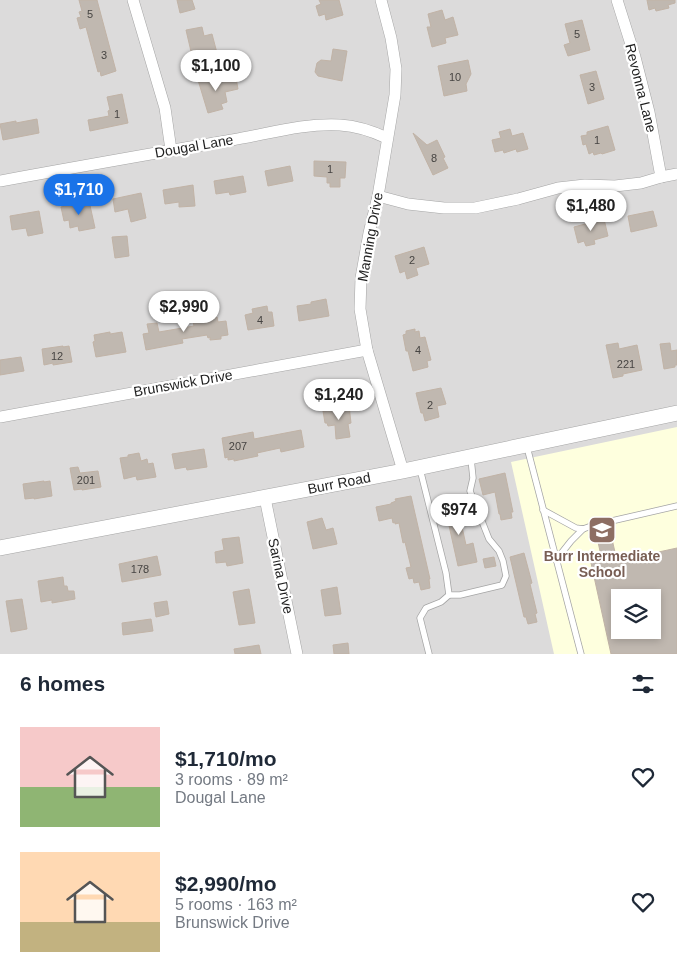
<!DOCTYPE html>
<meta charset="utf-8">
<style>
:root{--surface:#fff;--page:#f2f2f3;--text:#1f2937;--muted:#747a83;--accent:#1a73e8}
body{margin:0;font-family:Helvetica,sans-serif;background:var(--page);color:var(--text);height:100vh;display:flex;flex-direction:column;font-size:19px;white-space:nowrap}
*{box-sizing:border-box;margin:0}
p{font-size:16px;color:var(--muted)}
.icon{flex:none;width:28px;height:28px;fill:none;stroke:currentColor;stroke-width:2;stroke-linecap:round;stroke-linejoin:round}
.map{position:relative;height:654px;overflow:hidden}
.details{display:flex;flex-direction:column;background:var(--surface);flex:1}
.details>*{flex:none}
.fabs{position:absolute;left:611px;top:589px;display:grid;gap:10px}
.fabs a{display:grid;place-items:center;width:50px;height:50px;border-radius:0px;background:var(--surface);box-shadow:0 2px 8px #0003;font-size:25px}
.price{position:absolute;translate:-50% -42px;padding:0 11px;border-radius:18px;background:#fff;color:#222;font-size:16px;line-height:32px;filter:drop-shadow(0 1px 2px #0008)}
.price::after{content:'';position:absolute;left:50%;top:30px;width:15px;height:11px;margin-left:-8px;background:inherit;clip-path:polygon(0 0,100% 0,50% 100%)}
.price.active{background:var(--accent);color:#fff}
ul{padding:0;list-style:none}
li{display:flex;align-items:center;gap:15px;height:125px;padding:0 20px}
li span{display:grid;place-items:center;flex:none;width:140px;height:100px;border-radius:0px;color:#555}
li>.icon{margin-inline-start:auto}
span .icon{width:60px;height:60px;fill:#fffc;stroke-width:1}
li b{font-size:21px}
h2{display:flex;justify-content:space-between;align-items:center;height:60px;padding:0 20px;font-size:21px}
.map>svg:first-child{display:block}
</style>
<div class="map">
<svg width="677" height="654" viewBox="0 0 677 654">
<rect width="100%" height="100%" fill="#efece4"/>
<!-- residential -->
<path fill="#dcdbdb" fill-rule="evenodd" d="M0,0h677v654h-677zM620,598h32v32h-32z"/>
<!-- education -->
<path fill="#feffde" fill-rule="evenodd" d="M677,427v227h-123l-43,-192zM620,598h32v32h-32z"/>
<!-- building -->
<g fill="#c0b8b0" stroke="#c1b3a6" fill-rule="evenodd">
<polygon points="79,0 97,0 116,71 101,76 100,71 98,72 86,27 80,29 77,18 81,17 79,12 82,11"/>
<polygon points="177,0 192,0 195,9 180,13"/>
<polygon points="319,0 339,0 343,15 326,20 325,14 319,16 316,6 321,4"/>
<polygon points="647,0 675,0 675,3 668,5 669,8 656,11 655,8 649,10"/>
<polygon points="442,10 445,20 453,17 458,35 445,38 446,43 432,47 427,27 431,27 428,14"/>
<polygon points="582,20 590,50 568,56 564,45 570,43 565,24"/>
<polygon points="202,27 204,36 212,34 217,53 193,60 186,30"/>
<polygon points="333,49 347,51 342,81 318,76 315,72 317,63 321,60 331,61"/>
<polygon points="468,60 471,74 466,84 467,91 444,96 438,66"/>
<polygon points="596,71 604,99 588,104 580,75"/>
<polygon points="213,75 215,82 236,78 238,89 225,92 227,102 221,104 223,109 208,113 198,80"/>
<polygon points="122,94 128,123 90,131 88,120 109,116 108,111 110,110 107,97"/>
<polygon points="37,119 39,133 3,140 0,124 16,121 16,123"/>
<polygon points="608,126 615,150 602,154 601,153 594,155 593,152 589,154 586,144 583,145 581,136 587,135 587,132"/>
<polygon points="510,129 512,136 523,133 528,149 517,152 516,149 504,153 503,150 495,152 492,140 501,138 499,132"/>
<polygon points="413,133 427,145 437,140 445,157 443,158 448,168 433,175"/>
<polygon points="314,161 346,162 345,178 340,178 340,187 330,187 330,183 327,183 327,177 314,176"/>
<polygon points="290,166 293,181 268,186 265,171"/>
<polygon points="243,176 246,192 230,195 229,192 216,194 214,181"/>
<polygon points="193,185 195,206 179,207 179,202 165,204 163,190"/>
<polygon points="141,193 146,218 131,222 128,209 115,212 113,199"/>
<polygon points="89,201 95,228 79,231 78,226 70,228 69,220 64,221 61,207"/>
<polygon points="39,211 43,233 28,236 26,228 12,230 10,216"/>
<polygon points="653,211 657,226 631,232 628,216"/>
<polygon points="604,219 608,236 594,240 595,244 586,246 584,241 578,243 574,227"/>
<polygon points="127,236 129,256 115,258 112,237"/>
<polygon points="424,247 429,264 416,268 418,275 407,279 405,271 400,273 395,256"/>
<polygon points="326,299 329,316 299,321 297,306 311,304 311,302"/>
<polygon points="267,306 268,312 272,312 274,326 248,330 245,315 253,313 252,309"/>
<polygon points="217,317 218,322 226,321 228,335 221,336 221,339 210,340 210,337 208,338 207,335 182,339 183,343 146,350 143,334 149,333 147,324 157,323 159,332 194,326 193,322"/>
<polygon points="415,329 415,332 419,331 420,338 425,337 431,360 427,361 428,367 413,371 408,351 406,351 403,335 406,334 406,331"/>
<polygon points="110,332 110,334 122,332 126,352 96,357 93,342 95,341 94,335"/>
<polygon points="618,343 619,349 637,345 642,370 623,374 623,376 613,378 606,345"/>
<polygon points="670,343 671,351 677,350 677,365 675,365 675,367 664,369 660,344"/>
<polygon points="63,346 63,347 69,346 72,362 53,365 53,363 44,365 42,349"/>
<polygon points="21,357 24,371 0,375 0,360"/>
<polygon points="441,388 446,404 437,406 439,417 425,421 423,413 421,413 416,393"/>
<polygon points="349,405 351,423 348,424 350,437 336,439 335,425 328,426 327,423 325,423 323,411 331,410 331,408"/>
<polygon points="301,430 304,447 281,452 280,448 257,453 258,456 234,461 234,459 228,460 228,457 225,458 222,438 253,432 254,439"/>
<polygon points="204,449 207,467 187,470 186,467 175,469 172,454"/>
<polygon points="139,453 141,461 147,459 148,464 153,463 156,477 137,480 136,476 124,479 120,458 128,457 128,455"/>
<polygon points="78,467 80,473 98,471 101,487 82,490 82,489 74,490 70,468"/>
<polygon points="505,473 513,512 511,512 512,518 501,520 500,514 499,514 495,492 483,495 479,479"/>
<polygon points="44,481 44,482 50,481 52,496 34,499 34,498 25,499 23,484"/>
<polygon points="411,496 430,579 429,579 430,588 421,590 419,582 414,583 413,578 409,579 406,568 411,567 405,542 403,543 399,523 395,524 395,522 393,523 392,518 379,521 376,507 391,504 391,503 396,501 395,499"/>
<polygon points="456,500 466,545 473,543 477,562 458,566 444,503"/>
<polygon points="322,518 326,530 333,528 337,544 313,549 307,522"/>
<polygon points="239,537 243,563 227,566 226,562 216,563 215,552 224,550 222,539"/>
<path d="M612,539l5,22 60,-13v106h-66l-20,-91 11,-3 -4,-18zM620,598h32v32h-32z"/>
<polygon points="524,553 532,583 530,584 537,613 535,614 537,622 528,624 526,617 524,617 510,557"/>
<polygon points="157,556 161,575 122,582 119,564"/>
<polygon points="494,557 496,566 485,568 483,559"/>
<polygon points="63,577 64,586 67,586 68,591 74,591 75,599 52,603 52,600 41,602 38,581"/>
<polygon points="337,587 341,614 325,616 321,590"/>
<polygon points="249,589 255,623 239,625 233,592"/>
<polygon points="22,599 27,629 11,632 6,601"/>
<polygon points="167,601 169,614 156,617 154,603"/>
<polygon points="151,619 153,631 123,635 122,623"/>
<polygon points="348,643 349,654 334,654 333,645"/>
<polygon points="259,645 261,654 235,654 234,649"/>
</g>
<g fill="none" stroke-linecap="round" stroke-linejoin="round">
<defs>
<g id="service">
<polyline points="527,447 581,654"/>
<polyline points="420,469 446,573 449,595 441,602 426,608 420,618 429,654"/>
<polyline points="543,510 576,528 583,529 594,525 677,506"/>
<polyline points="556,560 571,541 583,529"/>
<polyline points="449,595 460,595 502,585 506,576 503,561 499,551 489,539 470,491 473,478 471,459"/>
</g>
<g id="minor">
<polyline points="133,0 165,108 171,150"/>
<polyline points="381,0 391,38 396,69 395,95 378,196 369,233 361,278 360,309 367,350 403,471"/>
<polyline points="617,0 635,57 649,112 661,177"/>
<path d="M0,181c77,-14 154,-28 232,-41 36,-6 71,-17 108,-15 17,1 32,6 47,13"/>
<polyline points="378,196 408,204 444,208 475,208 518,199 558,188 585,185 615,186 641,183 661,177 677,174"/>
<polyline points="0,417 367,350"/>
<polyline points="265,498 297,654"/>
</g>
<polyline id="tertiary" points="0,548 403,471 677,413"/>
</defs>
<!-- service casing -->
<use href="#service" stroke="#a5a5a5" stroke-width="7"/>
<!-- minor casing -->
<use href="#minor" stroke="#a5a5a5" stroke-width="12"/>
<!-- tertiary casing -->
<use href="#tertiary" stroke="#a5a5a5" stroke-width="16"/>
<!-- service -->
<use href="#service" stroke="#fff" stroke-width="5.5"/>
<!-- minor -->
<use href="#minor" stroke="#fff" stroke-width="11"/>
<!-- tertiary -->
<use href="#tertiary" stroke="#fff" stroke-width="15"/>
</g>
<!-- icons -->
<defs>
<symbol id="school-square" viewBox="-11 -11 22 22"><rect x="-9" y="-9" width="18" height="18" rx="4" fill="#8d6e63" stroke="#fff"/><path d="M0-5L7-2L0 1L-7-2ZM-4 1L0 2.5L4 1V4Q0 6-4 4Z" fill="#fff"/></symbol>
</defs>
<g fill-rule="evenodd">
<use href="#school-square" x="586" y="514" width="32" height="32"/>
</g>
<g text-anchor="middle" stroke-width="4.5" stroke-linejoin="round" paint-order="stroke">
<!-- number labels -->
<g font-size="11" fill="#464442">
<text x="90" y="18">5</text>
<text x="577" y="38">5</text>
<text x="104" y="59">3</text>
<text x="455" y="81">10</text>
<text x="592" y="91">3</text>
<text x="117" y="118">1</text>
<text x="597" y="144">1</text>
<text x="434" y="162">8</text>
<text x="330" y="173">1</text>
<text x="412" y="264">2</text>
<text x="260" y="324">4</text>
<text x="418" y="354">4</text>
<text x="57" y="360">12</text>
<text x="626" y="368">221</text>
<text x="430" y="409">2</text>
<text x="238" y="450">207</text>
<text x="86" y="484">201</text>
<text x="140" y="573">178</text>
</g>
<!-- street labels -->
<g font-size="14" fill="#1e1e1e" stroke="#fff">
<text transform="translate(641 88) rotate(76)" y="5">Revonna Lane</text>
<text transform="translate(194 146) rotate(-10)" y="5">Dougal Lane</text>
<text transform="translate(370 237) rotate(-80)" y="5">Manning Drive</text>
<text transform="translate(183 383) rotate(-10)" y="5">Brunswick Drive</text>
<text transform="translate(339 483) rotate(-11)" y="5">Burr Road</text>
<text transform="translate(281 576) rotate(78)" y="5">Sarina Drive</text>
</g>
<!-- education labels -->
<g font-size="14" font-weight="bold" fill="#785e54" stroke="#fff">
<text x="602" y="561">Burr Intermediate<tspan x="602" dy="16">School</tspan></text>
</g>
</g>
</svg>
<div class="fabs">
<a><svg class="icon" aria-label="layers" viewBox="0 0 24 24"><path d="M12 4l9 5-9 5-9-5zM3 14l9 5 9-5"/></svg></a>
</div>
<b class="price" style="left:216px;top:92px">$1,100</b>
<b class="price active" style="left:79px;top:216px">$1,710</b>
<b class="price" style="left:591px;top:232px">$1,480</b>
<b class="price" style="left:184px;top:333px">$2,990</b>
<b class="price" style="left:339px;top:421px">$1,240</b>
<b class="price" style="left:459px;top:536px">$974</b>
</div>
<section class="details">
<h2>6 homes<svg class="icon" aria-label="filters" viewBox="0 0 24 24"><path d="M4 7h16M4 17h16"/><circle cx="9" cy="7" r="2"/><circle cx="15" cy="17" r="2"/></svg></h2>
<ul>
<li><span style="background:linear-gradient(#f6c9c9 60%,#8fb573 0)"><svg class="icon" aria-label="home" viewBox="0 0 24 24"><path d="M3 11l9-7 9 7M6 9v11h12V9"/></svg></span><div><b>$1,710/mo</b><p>3 rooms · 89 m²</p><p>Dougal Lane</p></div><svg class="icon" aria-label="heart" viewBox="0 0 24 24"><path d="M12 20l-8-8c-3-5 5-10 8-4 3-6 11-1 8 4z"/></svg></li>
<li><span style="background:linear-gradient(#ffd9b3 70%,#c2b280 0)"><svg class="icon" aria-label="home" viewBox="0 0 24 24"><path d="M3 11l9-7 9 7M6 9v11h12V9"/></svg></span><div><b>$2,990/mo</b><p>5 rooms · 163 m²</p><p>Brunswick Drive</p></div><svg class="icon" aria-label="heart" viewBox="0 0 24 24"><path d="M12 20l-8-8c-3-5 5-10 8-4 3-6 11-1 8 4z"/></svg></li>
</ul>
</section>
